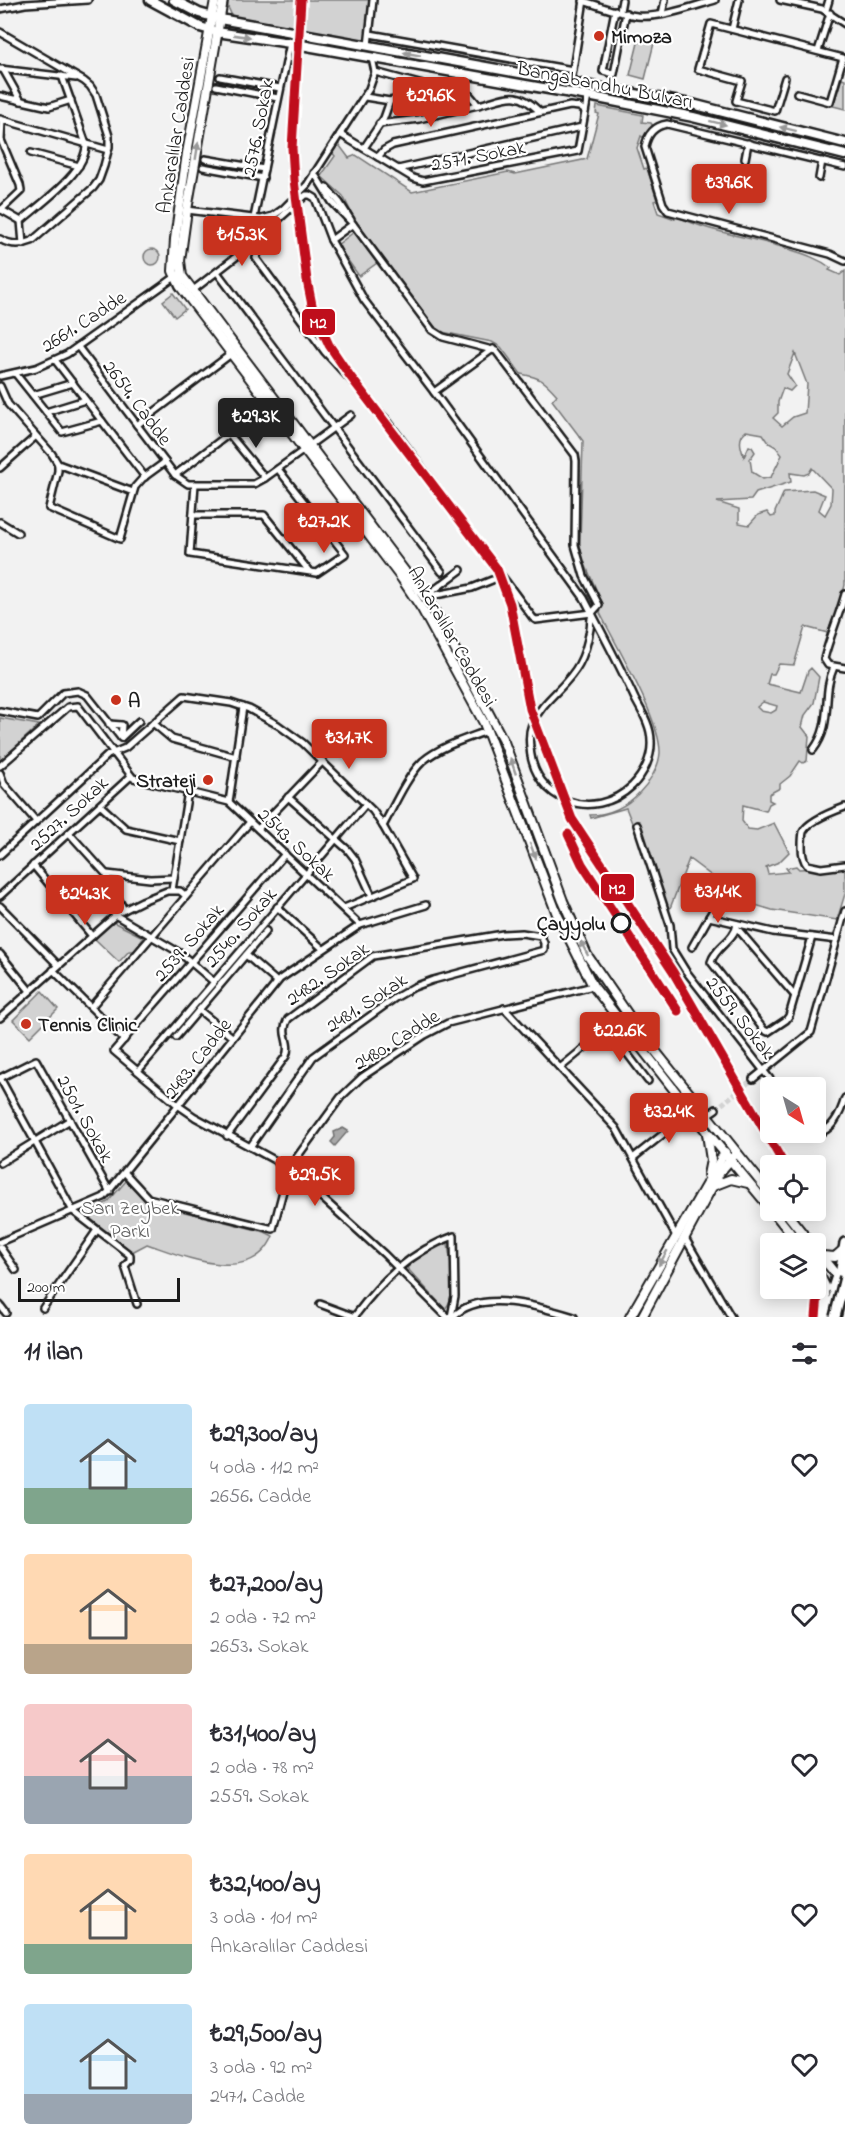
<!DOCTYPE html>
<html lang="tr">
<meta charset="utf-8">
<style>
:root{--surface:#fff;--page:#f7f7f7;--text:#2b2b33;--muted:#7c7c81;--accent:#c8321e}
body{margin:0;font-family:"Indie Flower",sans-serif;background:var(--page);color:var(--text);height:100vh;display:flex;flex-direction:column;font-size:22px;white-space:nowrap}
*{box-sizing:border-box;margin:0}
p{font-size:20px;color:var(--muted)}
.icon{flex:none;width:33px;height:33px;fill:none;stroke:currentColor;stroke-width:2;stroke-linecap:round;stroke-linejoin:round}
.map{position:relative;height:1317px;overflow:hidden}
.sheet{display:flex;flex-direction:column;background:var(--surface);flex:1}
.sheet>*{flex:none}
.needle{width:39px;rotate:143deg}
.tools{position:absolute;left:760px;top:1077px;display:grid;gap:12px}
.tools a{display:grid;place-items:center;width:66px;height:66px;border-radius:6px;background:var(--surface);box-shadow:0 3px 15px #0003;font-size:30px}
.scale{position:absolute;left:18px;bottom:15px;width:162px;box-sizing:border-box;padding-left:6px;border:3px solid #1c1c1c;border-top:0;font-size:16px;line-height:21px;white-space:nowrap;color:#1c1c1c;-webkit-text-stroke:4px #fff;paint-order:stroke}
.price{position:absolute;translate:-50% -51px;padding:0 14px;border-radius:6px;background:var(--accent);color:#fff;font-size:20px;line-height:39px;filter:drop-shadow(0 2px 3px #0008)}
.price::after{content:'';position:absolute;left:50%;top:36px;width:18px;height:14px;margin-left:-9px;background:inherit;clip-path:polygon(0 0,100% 0,50% 100%)}
.price.selected{background:#222;color:#fff}
ul{padding:0;list-style:none}
li{display:flex;align-items:center;gap:18px;height:150px;padding:0 24px}
li span{display:grid;place-items:center;flex:none;width:168px;height:120px;border-radius:6px;color:#555}
li>.icon{margin-inline-start:auto}
span .icon{width:72px;height:72px;fill:#fffc;stroke-width:1}
li b{font-size:26px}
h2{display:flex;justify-content:space-between;align-items:center;height:72px;padding:0 24px;font-size:26px}
.map>svg:first-child{display:block}
</style>
<div class="map">
<svg width="845" height="1317" viewBox="0 0 845 1317">
<rect width="100%" height="100%" fill="#f2f2f2"/>
<filter id="ink" filterUnits="userSpaceOnUse"><feTurbulence type="fractalNoise" baseFrequency=".0167" numOctaves="2"/><feDisplacementMap in="SourceGraphic" scale="12" xChannelSelector="R" yChannelSelector="G"/><feConvolveMatrix kernelMatrix="1 2 1 2 8 2 1 2 1" color-interpolation-filters="sRGB"/></filter>
<g filter="url(#ink)">
<!-- green -->
<g fill="#d2d2d2" stroke="#777" stroke-width="1.5" fill-rule="evenodd">
<polygon points="228,0 373,0 369,41 232,16 228,7"/>
<polygon points="639,39 654,43 645,79 630,75"/>
<polygon points="842,78 845,79 845,109 833,106"/>
<path d="M597,106l46,9 -1,7 9,1 2,3 -9,12 -3,-2 -4,12 7,21 3,-1 10,32 -3,1 4,12 17,6 1,-3c35,17 75,21 112,33 16,5 30,9 43,19l-2,2 11,5 5,-4v314l-9,37 -4,-1 -4,12 -23,-6 -11,38 -15,-1 -5,10h-4l-3,10 34,8 7,-21 3,-3 8,9 -5,26 -9,12 -3,12 7,9 -2,25 -4,2 -3,-2 -10,15 -10,8v4l-11,6v6l4,2 -4,2 -3,7 -23,-6 -1,16 6,8 9,1 17,-7 15,29 -10,10 -13,5 2,7 21,-2 -3,-4 10,-2 3,3 46,-2v27l-8,26 -65,-10 -43,-13 -4,-11 -36,-27 -20,52 -30,-89 -7,1 -6,-15 -35,10 -1,-3c19,0 37,-9 49,-22 10,-10 20,-26 21,-40 1,-32 -44,-108 -60,-140l3,-8 -21,-48 -2,-14 3,-102 -31,-41 5,-5c-13,-15 -16,-17 -36,-21l-20,-27 -9,-5 -50,-10 -7,-5 -80,-107 -12,-24 -22,-20 14,-20 -4,-5 6,-9 12,16 7,-3 56,37 96,-20 7,2 72,-15 12,-45 -3,-1zM795,353l12,31 -2,29 -12,4 -11,9 -9,-8 5,-5v-11l5,-14 7,3 5,-5 -8,-12zM746,431l17,3 6,9 7,4 6,8 -11,22 -8,2 -11,-7 -2,-13 5,-7 -3,-5 -3,-1 -5,11c-3,-9 -7,-19 2,-26zM812,468l20,21 -1,15 -6,11 -6,-5 6,-15 -12,-5 -29,2 -9,20v4l-4,1 -4,-5 -9,3 -9,10 -10,-2v-14l-22,-7 34,-2 5,-7 35,-11 -1,-9 14,2 5,-2zM763,702l14,4 -1,4 -5,3 -10,-2 -4,-4z"/>
<polygon points="354,232 377,263 359,276 337,245"/>
<circle cx="152" cy="257" r="8"/>
<polygon points="173,293 185,309 175,317 163,301"/>
<polygon points="0,718 39,725 0,761"/>
<polygon points="113,922 143,937 135,951 129,951 119,962 95,939"/>
<polygon points="42,991 58,1009 30,1037 13,1020"/>
<path d="M126,1181l23,22 116,29 8,4c-21,51 -90,20 -126,8l-15,8 -47,-38 23,-12z"/>
<path d="M446,1242l2,2c2,19 11,49 -3,65l-38,-41 17,-16z"/>
</g>
<!-- water -->
<polygon fill="#a8a8a8" stroke="#707070" stroke-width="1.5" points="343,1128 348,1131 335,1146 331,1142 335,1137 334,1132"/>
<g fill="none" stroke-linecap="round" stroke-linejoin="round">
<!-- street-tunnel -->
<polyline stroke="#d2d2d2" stroke-width="5" stroke-dasharray="5 2.5" stroke-linecap="butt" points="716,1109 753,1079"/>
<defs>
<g id="street">
<polyline points="780,0 822,9 845,24"/>
<path d="M583,1c18,5 36,13 54,15 25,2 54,-9 78,-16"/>
<polyline points="0,9 25,4 88,0"/>
<polyline points="615,10 603,71 614,74 626,13"/>
<polyline points="826,10 829,0"/>
<polyline points="620,11 622,0"/>
<polyline points="662,14 665,0"/>
<polyline points="732,29 739,0"/>
<path d="M0,32l84,49 6,5 6,9 13,41v11l-5,19 -5,14 -6,8 -61,53c-12,5 -22,4 -32,-2"/>
<polyline points="370,34 573,70"/>
<polyline points="368,46 373,0"/>
<polyline points="818,51 830,13"/>
<polyline points="0,69 76,78"/>
<polyline points="3,69 21,101"/>
<path d="M375,72l48,13 4,5c29,-7 32,-9 51,15 29,-7 38,-17 61,6"/>
<polyline points="220,77 280,88"/>
<polyline points="785,78 775,111 736,101 742,81 698,69 711,24 843,58 830,102 797,93"/>
<polyline points="571,82 584,0"/>
<polyline points="216,86 278,98"/>
<polyline points="0,96 49,107 71,100"/>
<polyline points="390,101 427,90"/>
<polyline points="0,119 108,150"/>
<polyline points="379,124 419,119 478,105"/>
<polyline points="340,134 413,178 423,181 578,151 588,96"/>
<polyline points="364,148 384,118 390,101 365,97"/>
<polyline points="31,153 79,166"/>
<polyline points="378,157 384,150 393,145 570,106 579,107 585,111"/>
<polyline points="205,159 264,169"/>
<polyline points="745,159 748,143"/>
<polyline points="203,167 263,178"/>
<path d="M845,167l-178,-43c-13,2 -20,11 -22,23l18,57 5,7 162,43 15,7"/>
<polyline points="398,169 582,127"/>
<polyline points="314,173 332,202 353,224"/>
<polyline points="819,178 822,161"/>
<polyline points="326,187 340,203 351,220"/>
<polyline points="0,209 21,221"/>
<polyline points="1,210 21,191 20,185 1,140 2,120"/>
<polyline points="187,210 261,219 273,216 283,209 307,185 369,89 375,72 372,58"/>
<path d="M21,221c20,-18 66,-49 65,-77l-24,-68"/>
<polyline points="21,221 23,244"/>
<polyline points="331,240 364,300 434,392 493,349"/>
<polyline points="217,272 442,572"/>
<polyline points="192,291 241,253 249,242 290,43"/>
<polyline points="78,347 175,475 188,484 254,484 265,478 304,450"/>
<polyline points="55,360 145,477"/>
<polyline points="15,373 62,432 102,421"/>
<polyline points="0,376 36,368 67,354 175,277"/>
<polyline points="0,386 8,404 52,454 58,464 58,471 49,508 120,539 135,487 143,478 165,462"/>
<path d="M434,392l150,206c17,33 35,66 51,101 7,13 16,27 16,42 1,16 -7,33 -19,45 -39,37 -99,15 -102,-39 -1,-8 -1,-15 2,-23 10,-24 35,-37 47,-60 6,-11 9,-23 11,-35 1,-5 0,-13 3,-17 2,-3 4,-4 6,-7l-15,-29 -9,-31 1,-84 -1,-6 -79,-104 -53,-14 -11,-7 -79,-106 -22,16 -16,-42 -5,-3h-4l-37,33 -13,30 69,94 62,68 146,198 3,2 56,-7"/>
<polyline points="33,395 73,383"/>
<polyline points="46,412 85,400"/>
<polyline points="137,425 231,354"/>
<polyline points="310,445 351,415"/>
<polyline points="58,464 133,492"/>
<polyline points="0,468 35,437"/>
<polyline points="175,475 229,434 265,478"/>
<polyline points="195,484 190,554 317,573 345,554 278,469"/>
<polyline points="193,515 264,515 309,571"/>
<polyline points="0,522 18,533"/>
<path d="M845,594c-6,22 -15,42 -21,65l4,6 17,3"/>
<polyline points="426,596 461,570"/>
<polyline points="425,597 472,588 492,580"/>
<polyline points="0,711 38,718 63,693 78,691 87,695 121,738"/>
<polyline points="153,723 172,739 236,757"/>
<polyline points="109,724 122,725 121,738 139,721"/>
<path d="M813,750c21,-27 8,-55 21,-83"/>
<polyline points="0,766 68,707 78,706 133,778 229,802 360,925"/>
<polyline points="0,773 4,784 36,821"/>
<polyline points="288,797 348,850 355,859 372,896"/>
<polyline points="229,802 243,707"/>
<polyline points="100,805 126,829 180,841"/>
<path d="M845,807c-11,4 -37,14 -42,25 -1,5 -1,11 -1,15 0,7 1,13 5,18l14,3 24,-3"/>
<polyline points="637,825 670,925 672,949 685,970 777,1088"/>
<path d="M383,826c11,-20 24,-50 40,-65 18,-15 43,-22 64,-30"/>
<polyline points="258,829 323,761"/>
<polyline points="69,833 106,874 124,910"/>
<polyline points="285,854 114,1051 179,1106 195,1117 289,1168 384,1254 447,1317"/>
<polyline points="0,855 108,755 125,748 184,696 231,703 249,709 278,725 303,743 373,811 383,826 413,879 344,908"/>
<polyline points="33,865 92,936"/>
<polyline points="107,874 150,879 174,878"/>
<polyline points="172,890 188,791"/>
<polyline points="0,896 131,776"/>
<polyline points="0,906 58,965"/>
<polyline points="277,907 323,949"/>
<polyline points="115,915 180,953 214,982"/>
<polyline points="709,917 773,932 837,940"/>
<path d="M737,924c-2,16 -22,23 -26,38l53,68 4,2 18,-12 3,-4 23,-79"/>
<polyline points="737,928 795,996"/>
<polyline points="692,947 725,889"/>
<polyline points="0,954 30,991"/>
<polyline points="246,955 277,982"/>
<polyline points="53,970 124,1040"/>
<polyline points="91,1007 250,822"/>
<polyline points="504,1008 616,1128 676,1236"/>
<polyline points="199,1010 232,1037"/>
<polyline points="0,1018 118,913 142,901 167,891 180,891 186,896"/>
<polyline points="176,1037 266,931"/>
<polyline points="633,1039 626,1052 648,1081"/>
<polyline points="560,1068 618,1020"/>
<polyline points="138,1071 366,804"/>
<polyline points="0,1078 73,1211 130,1255 130,1260 125,1266 137,1304"/>
<polyline points="0,1078 36,1060 110,1192"/>
<polyline points="753,1079 811,1032 845,911"/>
<polyline points="706,1116 716,1109"/>
<path d="M813,1132c18,4 28,-20 32,-34"/>
<path d="M227,1136l59,-80c6,-15 -7,-21 2,-37l85,-63 130,-22 19,-1 19,3 3,7v7l-111,30 -19,7 -19,11 -82,59 -63,90"/>
<polyline points="633,1158 691,1112"/>
<polyline points="0,1163 70,1120"/>
<polyline points="125,1173 148,1198 273,1229 289,1168 341,1097 362,1077 425,1035 448,1023 593,986"/>
<polyline points="685,1238 731,1317"/>
<polyline points="0,1242 104,1197 280,979 360,925 426,905"/>
<polyline points="0,1247 16,1270"/>
<polyline points="320,1304 355,1317"/>
<polyline points="0,1305 6,1313"/>
<polyline points="43,1308 97,1230"/>
<path d="M354,1317c27,-36 57,-66 100,-81l1,60 -4,21"/>
<path d="M453,1317c27,-29 88,-10 121,0"/>
</g>
<g id="secondary">
<polyline points="215,0 187,153 175,239 173,271 180,286 402,579 422,609 484,723 557,914 593,986 707,1132 771,1209"/>
<polyline points="223,0 187,210 180,261 182,276 434,610 504,742 563,901 587,955 640,1032 771,1195"/>
<polyline points="707,1134 711,1160 708,1175"/>
<polyline points="713,1186 731,1179 748,1183"/>
<polyline points="772,1210 799,1244"/>
<polyline points="784,1210 811,1244"/>
<polyline points="816,1250 838,1277"/>
<polyline points="822,1256 835,1257 844,1249"/>
<polyline points="816,1267 825,1286 826,1317"/>
<polyline points="630,1317 725,1152"/>
<polyline points="642,1317 720,1172 733,1157"/>
</g>
<g id="primary">
<polyline points="150,0 200,27 217,32 290,43 588,96 693,117 845,155"/>
<polyline points="174,0 199,13 220,19 696,105 845,143"/>
</g>
<g id="highway">
<polyline points="845,1275 836,1279 833,1288 838,1297 845,1300"/>
<polyline points="840,1276 845,1243"/>
<polyline points="828,1317 835,1294"/>
<polyline points="844,1317 845,1311"/>
</g>
</defs>
<!-- street casing -->
<use href="#street" stroke="#1c1c1c" stroke-width="10"/>
<!-- secondary casing -->
<use href="#secondary" stroke="#1c1c1c" stroke-width="12"/>
<!-- primary casing -->
<use href="#primary" stroke="#1c1c1c" stroke-width="13"/>
<!-- highway casing -->
<use href="#highway" stroke="#1c1c1c" stroke-width="14"/>
<!-- street -->
<use href="#street" stroke="#fff" stroke-width="5"/>
<!-- secondary -->
<use href="#secondary" stroke="#fff" stroke-width="8"/>
<!-- primary -->
<use href="#primary" stroke="#fff" stroke-width="8"/>
<!-- highway -->
<use href="#highway" stroke="#fff" stroke-width="9"/>
<defs>
<polyline id="highway-bridge" points="835,1317 845,1277"/>
</defs>
<!-- highway-bridge casing -->
<use href="#highway-bridge" stroke="#1c1c1c" stroke-width="14" stroke-linecap="butt"/>
<!-- highway-bridge -->
<use href="#highway-bridge" stroke="#fff" stroke-width="9"/>
<defs>
<g id="metro-1">
<polyline points="301,0 292,148 294,180 307,280 313,310 329,345 350,376 497,569 510,604 530,709 572,819 673,972 785,1166"/>
<polyline points="568,834 582,864 678,1011"/>
<polyline points="816,1245 819,1284 816,1317"/>
</g>
</defs>
<!-- metro-1 casing -->
<use href="#metro-1" stroke="#fff" stroke-width="14"/>
<!-- metro-1 -->
<use href="#metro-1" stroke="#bf0e1c" stroke-width="9"/>
</g>
<!-- one-way arrows -->
<defs><path id="oneway-solid" d="M-6-.8H1V-3.2L6.5 0L1 3.2V.8H-6Z" transform="scale(1.5)"/></defs>
<g fill="#999">
<use href="#oneway-solid" transform="translate(242 36) rotate(8)"/>
<use href="#oneway-solid" transform="translate(412 54) rotate(-170)"/>
<use href="#oneway-solid" transform="translate(718 123) rotate(14)"/>
<use href="#oneway-solid" transform="translate(788 129) rotate(-166)"/>
<use href="#oneway-solid" transform="translate(197 151) rotate(-81)"/>
<use href="#oneway-solid" transform="translate(513 766) rotate(-109)"/>
<use href="#oneway-solid" transform="translate(533 851) rotate(69)"/>
<use href="#oneway-solid" transform="translate(584 948) rotate(-118)"/>
<use href="#oneway-solid" transform="translate(663 1258) rotate(120)"/>
</g>
</g>
<!-- markers -->
<g fill="#c8321e" stroke="#fff" stroke-width="2">
<circle cx="599" cy="36" r="6"/>
<circle cx="116" cy="700" r="6"/>
<circle cx="208" cy="780" r="6"/>
<circle cx="26" cy="1024" r="6"/>
</g>
<circle fill="#fff" stroke="#1c1c1c" stroke-width="3" cx="621" cy="923" r="9"/>
<g text-anchor="middle" stroke-width="4.5" stroke-linejoin="round" paint-order="stroke">
<!-- poi labels -->
<g font-size="20" font-weight="bold" fill="#1c1c1c" stroke="#fff" text-anchor="start">
<text x="611" y="43">Mimoza</text>
<text x="128" y="707">A</text>
<text x="196" y="787" text-anchor="end">Strateji</text>
<text x="38" y="1031">Tennis Clinic</text>
</g>
<!-- street labels -->
<g font-size="20" fill="#1c1c1c" stroke="#fff">
<text transform="translate(605 84) rotate(11)" y="7">Bangabandhu Bulvarı</text>
<text transform="translate(257 128) rotate(-79)" y="7">2576. Sokak</text>
<text transform="translate(175 135) rotate(-81)" y="7">Ankaralılar Caddesi</text>
<text transform="translate(478 155) rotate(-11)" y="7">2571. Sokak</text>
<text transform="translate(83 321) rotate(-33)" y="7">2661. Cadde</text>
<text transform="translate(138 402) rotate(53)" y="7">2654. Cadde</text>
<text transform="translate(453 636) rotate(60)" y="7">Ankaralılar Caddesi</text>
<text transform="translate(68 813) rotate(-43)" y="7">2527. Sokak</text>
<text transform="translate(297 844) rotate(43)" y="7">2543. Sokak</text>
<text transform="translate(240 927) rotate(-49)" y="7">2540. Sokak</text>
<text transform="translate(188 942) rotate(-49)" y="7">2539. Sokak</text>
<text transform="translate(327 973) rotate(-35)" y="7">2482. Sokak</text>
<text transform="translate(366 1002) rotate(-33)" y="7">2481. Sokak</text>
<text transform="translate(741 1017) rotate(52)" y="7">2559. Sokak</text>
<text transform="translate(396 1039) rotate(-32)" y="7">2480. Cadde</text>
<text transform="translate(197 1058) rotate(-52)" y="7">2483. Cadde</text>
<text transform="translate(86 1118) rotate(61)" y="7">2501. Sokak</text>
</g>
<!-- stop labels -->
<g font-size="20" font-weight="bold" fill="#1c1c1c" stroke="#fff" text-anchor="end">
<text x="606" y="930">Çayyolu</text>
</g>
<!-- park labels -->
<g font-size="20" fill="#5c5c5c" stroke="#fff">
<text x="130" y="1214">Sarı Zeybek<tspan x="130" dy="23">Parkı</tspan></text>
</g>
</g>
<g stroke="#fff" stroke-width="2">
<rect x="301" y="308" width="35" height="28" rx="6" fill="#bf0e1c"/>
<rect x="600" y="873" width="35" height="29" rx="6" fill="#bf0e1c"/>
</g>
<g font-size="16" text-anchor="middle" font-weight="bold" fill="#fff">
<text x="318" y="328">M2</text>
<text x="617" y="894">M2</text>
</g>
</svg>
<div class="tools">
<a><svg class="needle" viewBox="-14 -14 28 28"><path d="M0-13l5 13h-10z" fill="#e53935"/><path d="M0 13l5-13h-10z" fill="#7c7c81"/></svg></a>
<a><svg class="icon" aria-label="locate" viewBox="0 0 24 24"><circle cx="12" cy="12" r="6"/><path d="M12 2v4M12 18v4M2 12h4M18 12h4"/></svg></a>
<a><svg class="icon" aria-label="layers" viewBox="0 0 24 24"><path d="M12 4l9 5-9 5-9-5zM3 14l9 5 9-5"/></svg></a>
</div>
<div class="scale">200 m</div>
<b class="price" style="left:431px;top:128px">₺29.6K</b>
<b class="price" style="left:729px;top:215px">₺39.6K</b>
<b class="price" style="left:242px;top:267px">₺15.3K</b>
<b class="price selected" style="left:256px;top:449px">₺29.3K</b>
<b class="price" style="left:324px;top:554px">₺27.2K</b>
<b class="price" style="left:349px;top:770px">₺31.7K</b>
<b class="price" style="left:718px;top:924px">₺31.4K</b>
<b class="price" style="left:85px;top:926px">₺24.3K</b>
<b class="price" style="left:620px;top:1063px">₺22.6K</b>
<b class="price" style="left:669px;top:1144px">₺32.4K</b>
<b class="price" style="left:315px;top:1207px">₺29.5K</b>
</div>
<section class="sheet">
<h2>11 ilan<svg class="icon" aria-label="filters" viewBox="0 0 24 24"><path d="M4 7h16M4 17h16"/><circle cx="9" cy="7" r="2"/><circle cx="15" cy="17" r="2"/></svg></h2>
<ul>
<li><span style="background:linear-gradient(#bfe0f5 70%,#7fa58c 0)"><svg class="icon" aria-label="home" viewBox="0 0 24 24"><path d="M3 11l9-7 9 7M6 9v11h12V9"/></svg></span><div><b>₺29,300/ay</b><p>4 oda · 112 m²</p><p>2656. Cadde</p></div><svg class="icon" aria-label="heart" viewBox="0 0 24 24"><path d="M12 20l-8-8c-3-5 5-10 8-4 3-6 11-1 8 4z"/></svg></li>
<li><span style="background:linear-gradient(#ffd9b3 75%,#b9a48a 0)"><svg class="icon" aria-label="home" viewBox="0 0 24 24"><path d="M3 11l9-7 9 7M6 9v11h12V9"/></svg></span><div><b>₺27,200/ay</b><p>2 oda · 72 m²</p><p>2653. Sokak</p></div><svg class="icon" aria-label="heart" viewBox="0 0 24 24"><path d="M12 20l-8-8c-3-5 5-10 8-4 3-6 11-1 8 4z"/></svg></li>
<li><span style="background:linear-gradient(#f6c9c9 60%,#9aa5b1 0)"><svg class="icon" aria-label="home" viewBox="0 0 24 24"><path d="M3 11l9-7 9 7M6 9v11h12V9"/></svg></span><div><b>₺31,400/ay</b><p>2 oda · 78 m²</p><p>2559. Sokak</p></div><svg class="icon" aria-label="heart" viewBox="0 0 24 24"><path d="M12 20l-8-8c-3-5 5-10 8-4 3-6 11-1 8 4z"/></svg></li>
<li><span style="background:linear-gradient(#ffd9b3 75%,#7fa58c 0)"><svg class="icon" aria-label="home" viewBox="0 0 24 24"><path d="M3 11l9-7 9 7M6 9v11h12V9"/></svg></span><div><b>₺32,400/ay</b><p>3 oda · 101 m²</p><p>Ankaralılar Caddesi</p></div><svg class="icon" aria-label="heart" viewBox="0 0 24 24"><path d="M12 20l-8-8c-3-5 5-10 8-4 3-6 11-1 8 4z"/></svg></li>
<li><span style="background:linear-gradient(#bfe0f5 75%,#9aa5b1 0)"><svg class="icon" aria-label="home" viewBox="0 0 24 24"><path d="M3 11l9-7 9 7M6 9v11h12V9"/></svg></span><div><b>₺29,500/ay</b><p>3 oda · 92 m²</p><p>2471. Cadde</p></div><svg class="icon" aria-label="heart" viewBox="0 0 24 24"><path d="M12 20l-8-8c-3-5 5-10 8-4 3-6 11-1 8 4z"/></svg></li>
</ul>
</section>
